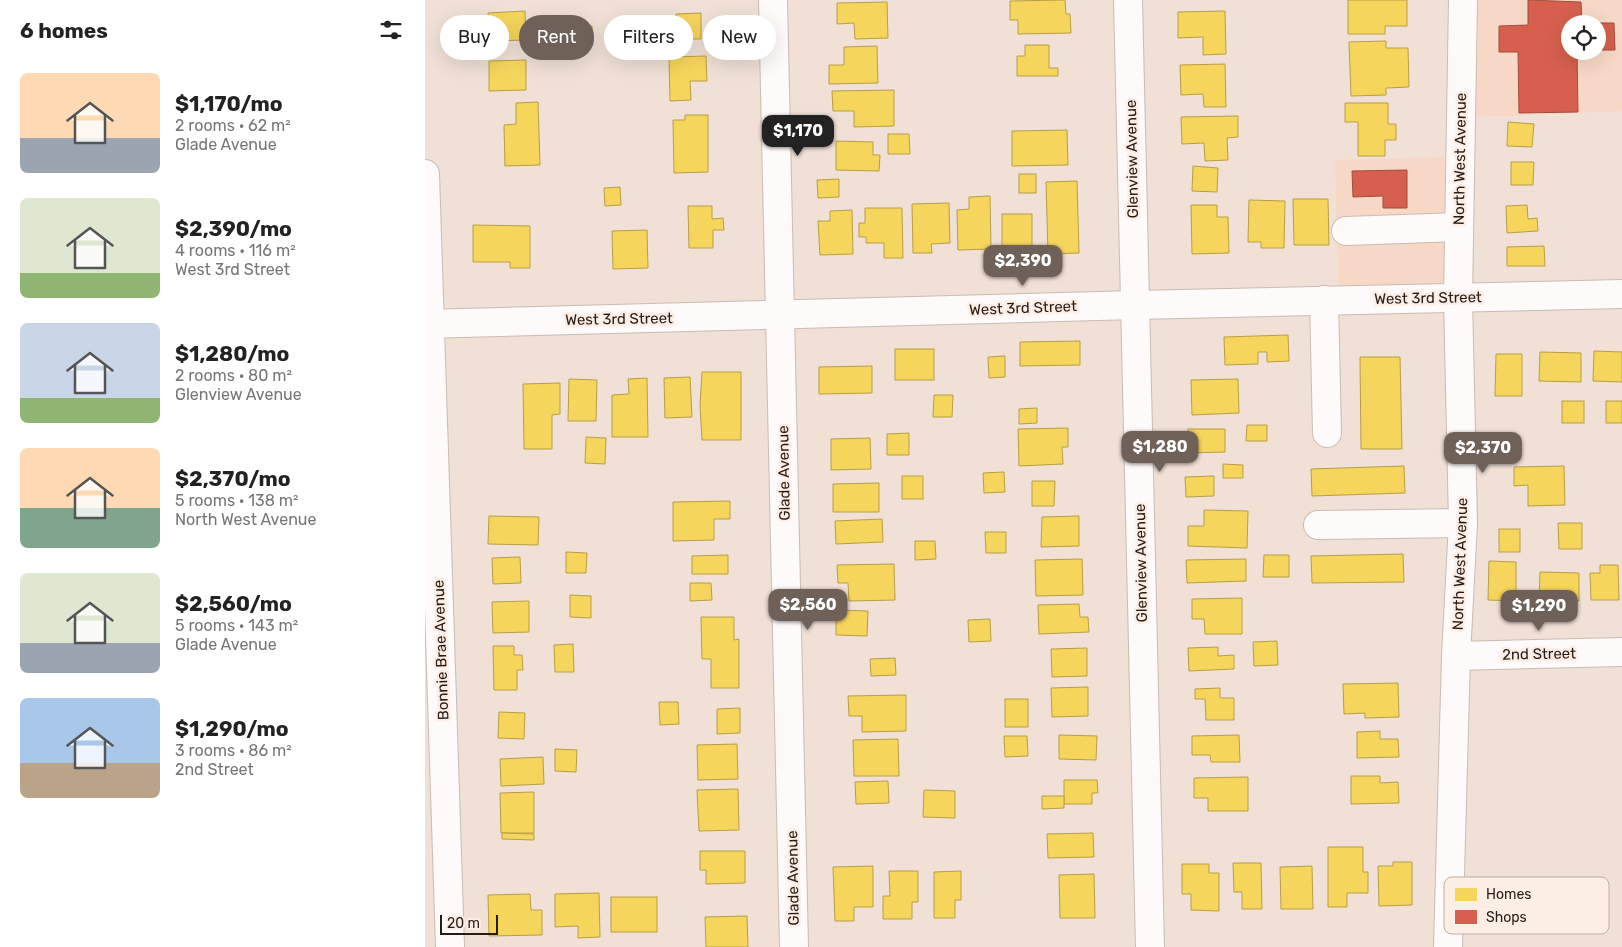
<!DOCTYPE html>
<meta charset="utf-8">
<style>
:root{--surface:#fff;--page:#f2f2f2;--text:#222;--muted:#767676;--accent:#6f6158}
body{margin:0;font-family:Rubik,sans-serif;background:var(--page);color:var(--text);height:100vh;display:flex;flex-direction:column;font-size:19px;white-space:nowrap}
*{box-sizing:border-box;margin:0}
p{font-size:16px;color:var(--muted)}
.icon{flex:none;width:28px;height:28px;fill:none;stroke:currentColor;stroke-width:2;stroke-linecap:round;stroke-linejoin:round}
.map{position:relative;flex:1;overflow:hidden}
.panel{display:flex;flex-direction:column;background:var(--surface);width:425px}
.panel>*{flex:none}
.guide{position:absolute;left:15px;top:15px;width:475px;height:45px;display:flex;gap:10px}
.controls{position:absolute;left:1136px;top:15px;display:grid;gap:10px}
.controls a{display:grid;place-items:center;width:45px;height:45px;border-radius:50%;background:var(--surface);box-shadow:0 5px 20px #0002;font-size:25px}
.scale{position:absolute;left:15px;bottom:12px;width:58px;box-sizing:border-box;padding-left:5px;border:2px solid #291c14;border-top:0;font-size:14px;line-height:18px;white-space:nowrap;color:#291c14;-webkit-text-stroke:4px #fceee5;paint-order:stroke}
.price{position:absolute;translate:-50% -42px;padding:0 11px;border-radius:10px;background:var(--accent);color:#fff;font-size:16px;line-height:32px;filter:drop-shadow(0 1px 2px #0008)}
.price::after{content:'';position:absolute;left:50%;top:30px;width:15px;height:11px;margin-left:-8px;background:inherit;clip-path:polygon(0 0,100% 0,50% 100%)}
.price.current{background:#222;color:#fff}
ul{padding:0;list-style:none}
li{display:flex;align-items:center;gap:15px;height:125px;padding:0 20px}
li span{display:grid;place-items:center;flex:none;width:140px;height:100px;border-radius:8px;color:#555}
li>.icon{margin-inline-start:auto}
span .icon{width:60px;height:60px;fill:#fffc;stroke-width:1}
li b{font-size:21px}
h2{display:flex;justify-content:space-between;align-items:center;height:60px;padding:0 20px;font-size:21px}
.tag{padding:0 18px;border-radius:22px;background:var(--surface);box-shadow:0 5px 20px #0002;font-size:18px;line-height:45px}
.tag.current{background:var(--accent);color:#fff}
main{display:flex;flex:1;min-height:0}
.map>svg:first-child{display:block}
</style>
<main>
<section class="panel">
<h2>6 homes<svg class="icon" aria-label="filters" viewBox="0 0 24 24"><path d="M4 7h16M4 17h16"/><circle cx="9" cy="7" r="2"/><circle cx="15" cy="17" r="2"/></svg></h2>
<ul>
<li><span style="background:linear-gradient(#ffd9b3 65%,#9aa5b1 0)"><svg class="icon" aria-label="home" viewBox="0 0 24 24"><path d="M3 11l9-7 9 7M6 9v11h12V9"/></svg></span><div><b>$1,170/mo</b><p>2 rooms · 62 m²</p><p>Glade Avenue</p></div></li>
<li><span style="background:linear-gradient(#dfe7d0 75%,#8fb573 0)"><svg class="icon" aria-label="home" viewBox="0 0 24 24"><path d="M3 11l9-7 9 7M6 9v11h12V9"/></svg></span><div><b>$2,390/mo</b><p>4 rooms · 116 m²</p><p>West 3rd Street</p></div></li>
<li><span style="background:linear-gradient(#c9d6e8 75%,#8fb573 0)"><svg class="icon" aria-label="home" viewBox="0 0 24 24"><path d="M3 11l9-7 9 7M6 9v11h12V9"/></svg></span><div><b>$1,280/mo</b><p>2 rooms · 80 m²</p><p>Glenview Avenue</p></div></li>
<li><span style="background:linear-gradient(#ffd9b3 60%,#7fa58c 0)"><svg class="icon" aria-label="home" viewBox="0 0 24 24"><path d="M3 11l9-7 9 7M6 9v11h12V9"/></svg></span><div><b>$2,370/mo</b><p>5 rooms · 138 m²</p><p>North West Avenue</p></div></li>
<li><span style="background:linear-gradient(#dfe7d0 70%,#9aa5b1 0)"><svg class="icon" aria-label="home" viewBox="0 0 24 24"><path d="M3 11l9-7 9 7M6 9v11h12V9"/></svg></span><div><b>$2,560/mo</b><p>5 rooms · 143 m²</p><p>Glade Avenue</p></div></li>
<li><span style="background:linear-gradient(#a9c7e8 65%,#b9a48a 0)"><svg class="icon" aria-label="home" viewBox="0 0 24 24"><path d="M3 11l9-7 9 7M6 9v11h12V9"/></svg></span><div><b>$1,290/mo</b><p>3 rooms · 86 m²</p><p>2nd Street</p></div></li>
</ul>
</section>
<div class="map">
<svg width="1197" height="947" viewBox="0 0 1197 947">
<rect width="100%" height="100%" fill="#f0e0d6"/>
<!-- built -->
<g fill="#f7d8c6" fill-rule="evenodd">
<path d="M1050,0h147v111l-148,6zM1145,24h27v27h-27z"/>
<polygon points="1023,157 1030,306 914,306 910,160"/>
</g>
<!-- homes -->
<g fill="#f6d55c" stroke="#b89e46">
<polygon points="640,0 641,14 645,14 646,33 593,34 593,20 585,20 585,1"/>
<polygon points="923,0 982,0 982,26 960,26 960,34 923,34"/>
<polygon points="462,2 463,38 430,39 429,23 412,24 412,3"/>
<polygon points="100,11 101,40 64,41 63,13"/>
<polygon points="800,11 801,54 778,55 778,37 753,38 753,12"/>
<polygon points="276,13 276,39 252,39 251,14"/>
<polygon points="167,26 168,45 145,46 144,27"/>
<polygon points="961,41 961,48 983,48 984,87 961,88 961,95 926,96 924,42"/>
<polygon points="600,45 624,45 624,68 633,68 633,76 592,76 592,56 600,56"/>
<polygon points="452,46 453,83 404,84 404,65 419,65 419,47"/>
<polygon points="281,56 282,81 265,81 266,100 245,101 244,57"/>
<polygon points="101,60 101,90 64,91 64,61"/>
<polygon points="800,64 801,107 779,107 778,94 756,95 755,65"/>
<polygon points="469,90 469,126 429,127 429,111 408,111 407,91"/>
<polygon points="113,102 115,165 80,166 79,125 91,124 91,103"/>
<polygon points="920,103 963,103 963,124 971,124 971,140 960,140 960,156 933,156 933,122 920,122"/>
<polygon points="260,115 283,115 283,172 249,173 248,120 260,120"/>
<polygon points="813,116 813,137 802,138 803,160 780,161 779,143 757,144 756,117"/>
<polygon points="1083,122 1109,124 1107,147 1082,146"/>
<polygon points="642,130 643,165 587,166 587,131"/>
<polygon points="463,134 484,134 485,154 463,154"/>
<polygon points="411,141 448,142 448,155 455,155 454,171 411,170"/>
<polygon points="1086,162 1109,162 1108,185 1086,185"/>
<polygon points="768,166 793,168 792,192 767,191"/>
<rect x="594" y="174" width="17" height="19"/>
<polygon points="414,179 414,197 393,198 392,180"/>
<polygon points="652,181 654,253 623,254 621,182"/>
<polygon points="195,187 196,205 180,206 179,188"/>
<polygon points="565,196 566,249 533,250 532,210 544,209 544,197"/>
<polygon points="868,199 903,199 904,245 869,245"/>
<polygon points="824,200 860,201 859,248 836,248 836,242 823,242"/>
<polygon points="524,203 525,243 506,244 507,253 488,253 487,204"/>
<polygon points="766,205 792,205 792,217 803,217 804,253 767,254"/>
<polygon points="1102,205 1103,219 1112,218 1113,231 1082,233 1081,206"/>
<polygon points="263,206 287,206 287,219 298,218 299,230 288,230 288,248 264,248"/>
<polygon points="440,208 477,208 478,258 459,258 459,243 441,243 441,237 434,237 434,223 440,223"/>
<polygon points="427,210 428,254 395,255 393,221 405,221 405,211"/>
<rect x="577" y="214" width="30" height="33"/>
<polygon points="48,225 105,226 105,268 85,268 85,262 48,262"/>
<polygon points="222,230 223,268 188,269 187,231"/>
<polygon points="1119,246 1120,266 1082,266 1082,247"/>
<polygon points="863,335 864,361 842,362 842,352 833,352 833,364 800,365 799,337"/>
<polygon points="655,341 655,365 595,366 595,342"/>
<rect x="470" y="349" width="39" height="31"/>
<polygon points="1169,351 1197,352 1197,382 1168,381"/>
<polygon points="1115,352 1156,353 1156,382 1114,381"/>
<polygon points="1071,354 1097,354 1097,396 1070,396"/>
<polygon points="580,356 580,377 564,378 563,357"/>
<polygon points="935,357 975,357 977,449 936,449"/>
<polygon points="447,366 447,393 394,394 394,367"/>
<polygon points="277,372 316,372 316,440 277,440 275,405"/>
<polygon points="265,377 267,417 240,418 239,378"/>
<polygon points="222,378 223,437 187,437 187,395 204,394 203,379"/>
<polygon points="144,379 172,380 171,421 143,421"/>
<polygon points="813,379 814,413 767,415 766,380"/>
<polygon points="135,383 135,414 127,415 127,449 99,449 98,384"/>
<polygon points="509,395 528,395 527,417 508,417"/>
<rect x="1137" y="401" width="22" height="22"/>
<rect x="1181" y="401" width="16" height="22"/>
<polygon points="612,408 612,423 594,424 594,409"/>
<polygon points="822,425 842,425 842,441 821,441"/>
<polygon points="643,428 643,447 637,447 638,464 594,466 593,429"/>
<polygon points="763,429 800,429 800,452 763,453"/>
<polygon points="484,433 484,455 462,455 462,434"/>
<polygon points="161,437 181,438 180,464 160,463"/>
<polygon points="445,438 446,469 406,470 406,439"/>
<polygon points="798,464 818,465 818,478 798,478"/>
<polygon points="979,466 980,493 887,496 886,469"/>
<polygon points="1139,466 1140,505 1103,506 1103,485 1089,486 1089,467"/>
<polygon points="579,472 580,492 559,493 558,473"/>
<rect x="477" y="476" width="21" height="23"/>
<polygon points="789,476 789,496 761,497 760,477"/>
<polygon points="607,481 630,481 629,506 607,506"/>
<polygon points="454,483 454,512 408,512 408,484"/>
<polygon points="305,501 305,519 289,519 289,540 248,541 248,502"/>
<polygon points="779,510 823,511 822,548 763,546 763,526 779,526"/>
<polygon points="64,516 114,517 113,545 63,544"/>
<polygon points="654,516 654,546 616,547 617,517"/>
<polygon points="457,519 458,542 411,544 410,521"/>
<polygon points="1133,523 1157,523 1157,549 1134,549"/>
<rect x="1074" y="529" width="21" height="23"/>
<polygon points="560,532 581,532 581,553 561,553"/>
<polygon points="490,541 510,541 511,559 490,560"/>
<polygon points="141,552 162,553 161,573 141,573"/>
<polygon points="978,554 979,582 887,583 886,556"/>
<polygon points="303,555 303,574 267,574 267,556"/>
<polygon points="839,555 864,555 864,577 838,577"/>
<polygon points="95,557 96,583 68,584 67,558"/>
<polygon points="657,559 658,595 611,596 610,560"/>
<polygon points="821,559 821,581 762,583 761,560"/>
<polygon points="1064,561 1091,562 1091,601 1063,600"/>
<polygon points="469,564 470,600 424,601 423,583 413,583 412,565"/>
<polygon points="1175,565 1193,565 1194,600 1166,600 1165,573 1175,573"/>
<polygon points="1115,572 1154,573 1154,601 1114,600"/>
<polygon points="265,583 286,583 287,600 265,601"/>
<polygon points="145,595 166,596 166,618 145,617"/>
<polygon points="817,598 817,634 780,634 779,619 767,619 767,599"/>
<polygon points="104,601 104,632 68,633 67,602"/>
<polygon points="654,604 655,617 663,617 664,632 614,634 613,605"/>
<polygon points="411,610 443,611 442,636 411,635"/>
<polygon points="276,617 309,617 309,640 314,639 314,688 286,688 286,659 277,659"/>
<polygon points="565,619 566,641 544,642 543,620"/>
<polygon points="852,641 853,665 829,666 828,642"/>
<polygon points="148,644 149,672 130,672 129,645"/>
<polygon points="68,646 89,646 89,655 97,655 98,670 92,670 92,690 69,690"/>
<polygon points="793,647 793,656 809,655 809,669 764,671 763,648"/>
<polygon points="662,648 662,676 627,677 626,649"/>
<polygon points="470,658 471,675 446,676 445,659"/>
<polygon points="973,683 974,717 940,718 940,713 919,714 918,684"/>
<polygon points="663,687 663,716 627,717 626,688"/>
<polygon points="795,688 795,698 809,698 809,720 781,720 780,699 770,699 770,689"/>
<polygon points="481,695 481,731 437,732 437,716 424,716 423,696"/>
<rect x="580" y="699" width="23" height="28"/>
<polygon points="234,702 253,702 254,724 235,725"/>
<polygon points="315,708 315,733 292,734 292,709"/>
<polygon points="74,712 100,713 99,739 73,738"/>
<polygon points="955,731 955,739 973,739 974,757 932,758 932,732"/>
<polygon points="634,735 672,736 671,760 634,759"/>
<polygon points="814,735 815,762 786,762 785,755 767,755 767,736"/>
<polygon points="579,736 602,736 603,756 580,757"/>
<polygon points="473,739 474,776 429,776 428,740"/>
<polygon points="312,744 313,779 273,780 272,745"/>
<polygon points="130,749 152,750 151,772 130,771"/>
<polygon points="118,757 119,784 76,786 75,759"/>
<polygon points="926,776 955,776 955,783 973,782 974,803 926,804"/>
<polygon points="823,777 823,811 783,811 783,798 769,798 769,778"/>
<polygon points="639,780 672,780 673,793 667,793 667,804 639,804"/>
<polygon points="463,781 464,803 431,804 430,782"/>
<polygon points="313,789 314,830 274,831 272,790"/>
<polygon points="499,790 530,791 530,818 498,817"/>
<polygon points="109,792 109,833 76,833 75,793"/>
<polygon points="617,796 639,796 639,808 617,809"/>
<polygon points="77,833 109,834 109,840 77,839"/>
<polygon points="668,833 669,857 623,858 622,834"/>
<polygon points="903,847 938,847 938,872 943,872 943,893 922,893 922,907 903,907"/>
<polygon points="275,851 320,851 320,883 281,884 281,870 275,870"/>
<polygon points="968,862 987,862 987,905 954,906 953,866 968,866"/>
<polygon points="808,863 836,863 837,909 817,909 817,892 809,892"/>
<polygon points="757,864 784,864 784,873 794,873 794,911 766,910 766,894 757,894"/>
<polygon points="448,866 448,907 429,907 429,921 410,921 408,867"/>
<polygon points="887,866 888,909 856,909 855,867"/>
<polygon points="464,871 493,871 493,902 487,902 487,919 458,919 458,896 465,896"/>
<polygon points="536,871 536,900 530,900 530,918 509,918 509,872"/>
<polygon points="669,874 670,918 635,918 634,875"/>
<polygon points="174,893 175,937 153,938 153,926 130,927 130,894"/>
<polygon points="105,894 106,910 117,910 117,935 64,936 63,895"/>
<rect x="186" y="897" width="46" height="35"/>
<polygon points="322,916 323,947 281,947 280,917"/>
</g>
<!-- shops -->
<g fill="#d6604d" stroke="#a24c3c">
<polygon points="1103,0 1156,2 1157,23 1189,23 1190,50 1172,50 1172,24 1145,24 1145,51 1152,51 1153,112 1094,113 1093,52 1074,52 1074,26 1103,25"/>
<polygon points="982,170 982,208 958,208 958,196 928,197 927,171"/>
</g>
<g fill="none" stroke-linecap="round" stroke-linejoin="round">
<defs>
<g id="minor">
<polyline points="348,0 369,947"/>
<polyline points="703,0 725,947"/>
<polyline points="0,174 25,947"/>
<polyline points="921,231 1034,227"/>
<polyline points="899,300 902,433"/>
<polyline points="0,324 710,305 1197,294"/>
<polyline points="893,525 1038,523"/>
<polyline points="1031,656 1197,652"/>
<polyline points="1023,947 1031,656 1038,523 1033,298 1038,0"/>
</g>
</defs>
<!-- minor casing -->
<use href="#minor" stroke="#cabcb3" stroke-width="30"/>
<!-- minor -->
<use href="#minor" stroke="#fdfaf9" stroke-width="28"/>
</g>
<g text-anchor="middle" stroke-width="5" stroke-linejoin="round" paint-order="stroke">
<!-- street labels -->
<g font-size="15" fill="#291c14" stroke="#fceee5">
<text transform="translate(707 159) rotate(-91)" y="5">Glenview Avenue</text>
<text transform="translate(1035 159) rotate(-89)" y="5">North West Avenue</text>
<text transform="translate(1003 298) rotate(-1)" y="5">West 3rd Street</text>
<text transform="translate(598 308) rotate(-2)" y="5">West 3rd Street</text>
<text transform="translate(194 319) rotate(-1)" y="5">West 3rd Street</text>
<text transform="translate(359 473) rotate(-91)" y="5">Glade Avenue</text>
<text transform="translate(716 563) rotate(-91)" y="5">Glenview Avenue</text>
<text transform="translate(1035 564) rotate(-88)" y="5">North West Avenue</text>
<text transform="translate(16 650) rotate(-92)" y="5">Bonnie Brae Avenue</text>
<text transform="translate(1114 654) rotate(-1)" y="5">2nd Street</text>
<text transform="translate(368 878) rotate(-91)" y="5">Glade Avenue</text>
</g>
</g>
<!-- legend -->
<rect x="1019" y="877" width="165" height="57" rx="8" fill="#fceee5" stroke="#bdafa6" stroke-width="1"/>
<rect x="1030" y="888" width="22" height="13" fill="#f6d55c"/>
<rect x="1030" y="910" width="22" height="14" fill="#d6604d"/>
<g font-size="14" fill="#291c14">
<text x="1061" y="899">Homes</text>
<text x="1061" y="922">Shops</text>
</g>
</svg>
<div class="controls">
<a><svg class="icon" aria-label="locate" viewBox="0 0 24 24"><circle cx="12" cy="12" r="6"/><path d="M12 2v4M12 18v4M2 12h4M18 12h4"/></svg></a>
</div>
<div class="scale">20 m</div>
<b class="price current" style="left:373px;top:157px">$1,170</b>
<b class="price" style="left:598px;top:287px">$2,390</b>
<b class="price" style="left:735px;top:473px">$1,280</b>
<b class="price" style="left:1058px;top:474px">$2,370</b>
<b class="price" style="left:383px;top:631px">$2,560</b>
<b class="price" style="left:1114px;top:632px">$1,290</b>
<div class="guide">
<a class="tag">Buy</a>
<a class="tag current">Rent</a>
<a class="tag">Filters</a>
<a class="tag">New</a>
</div>
</div>
</main>
